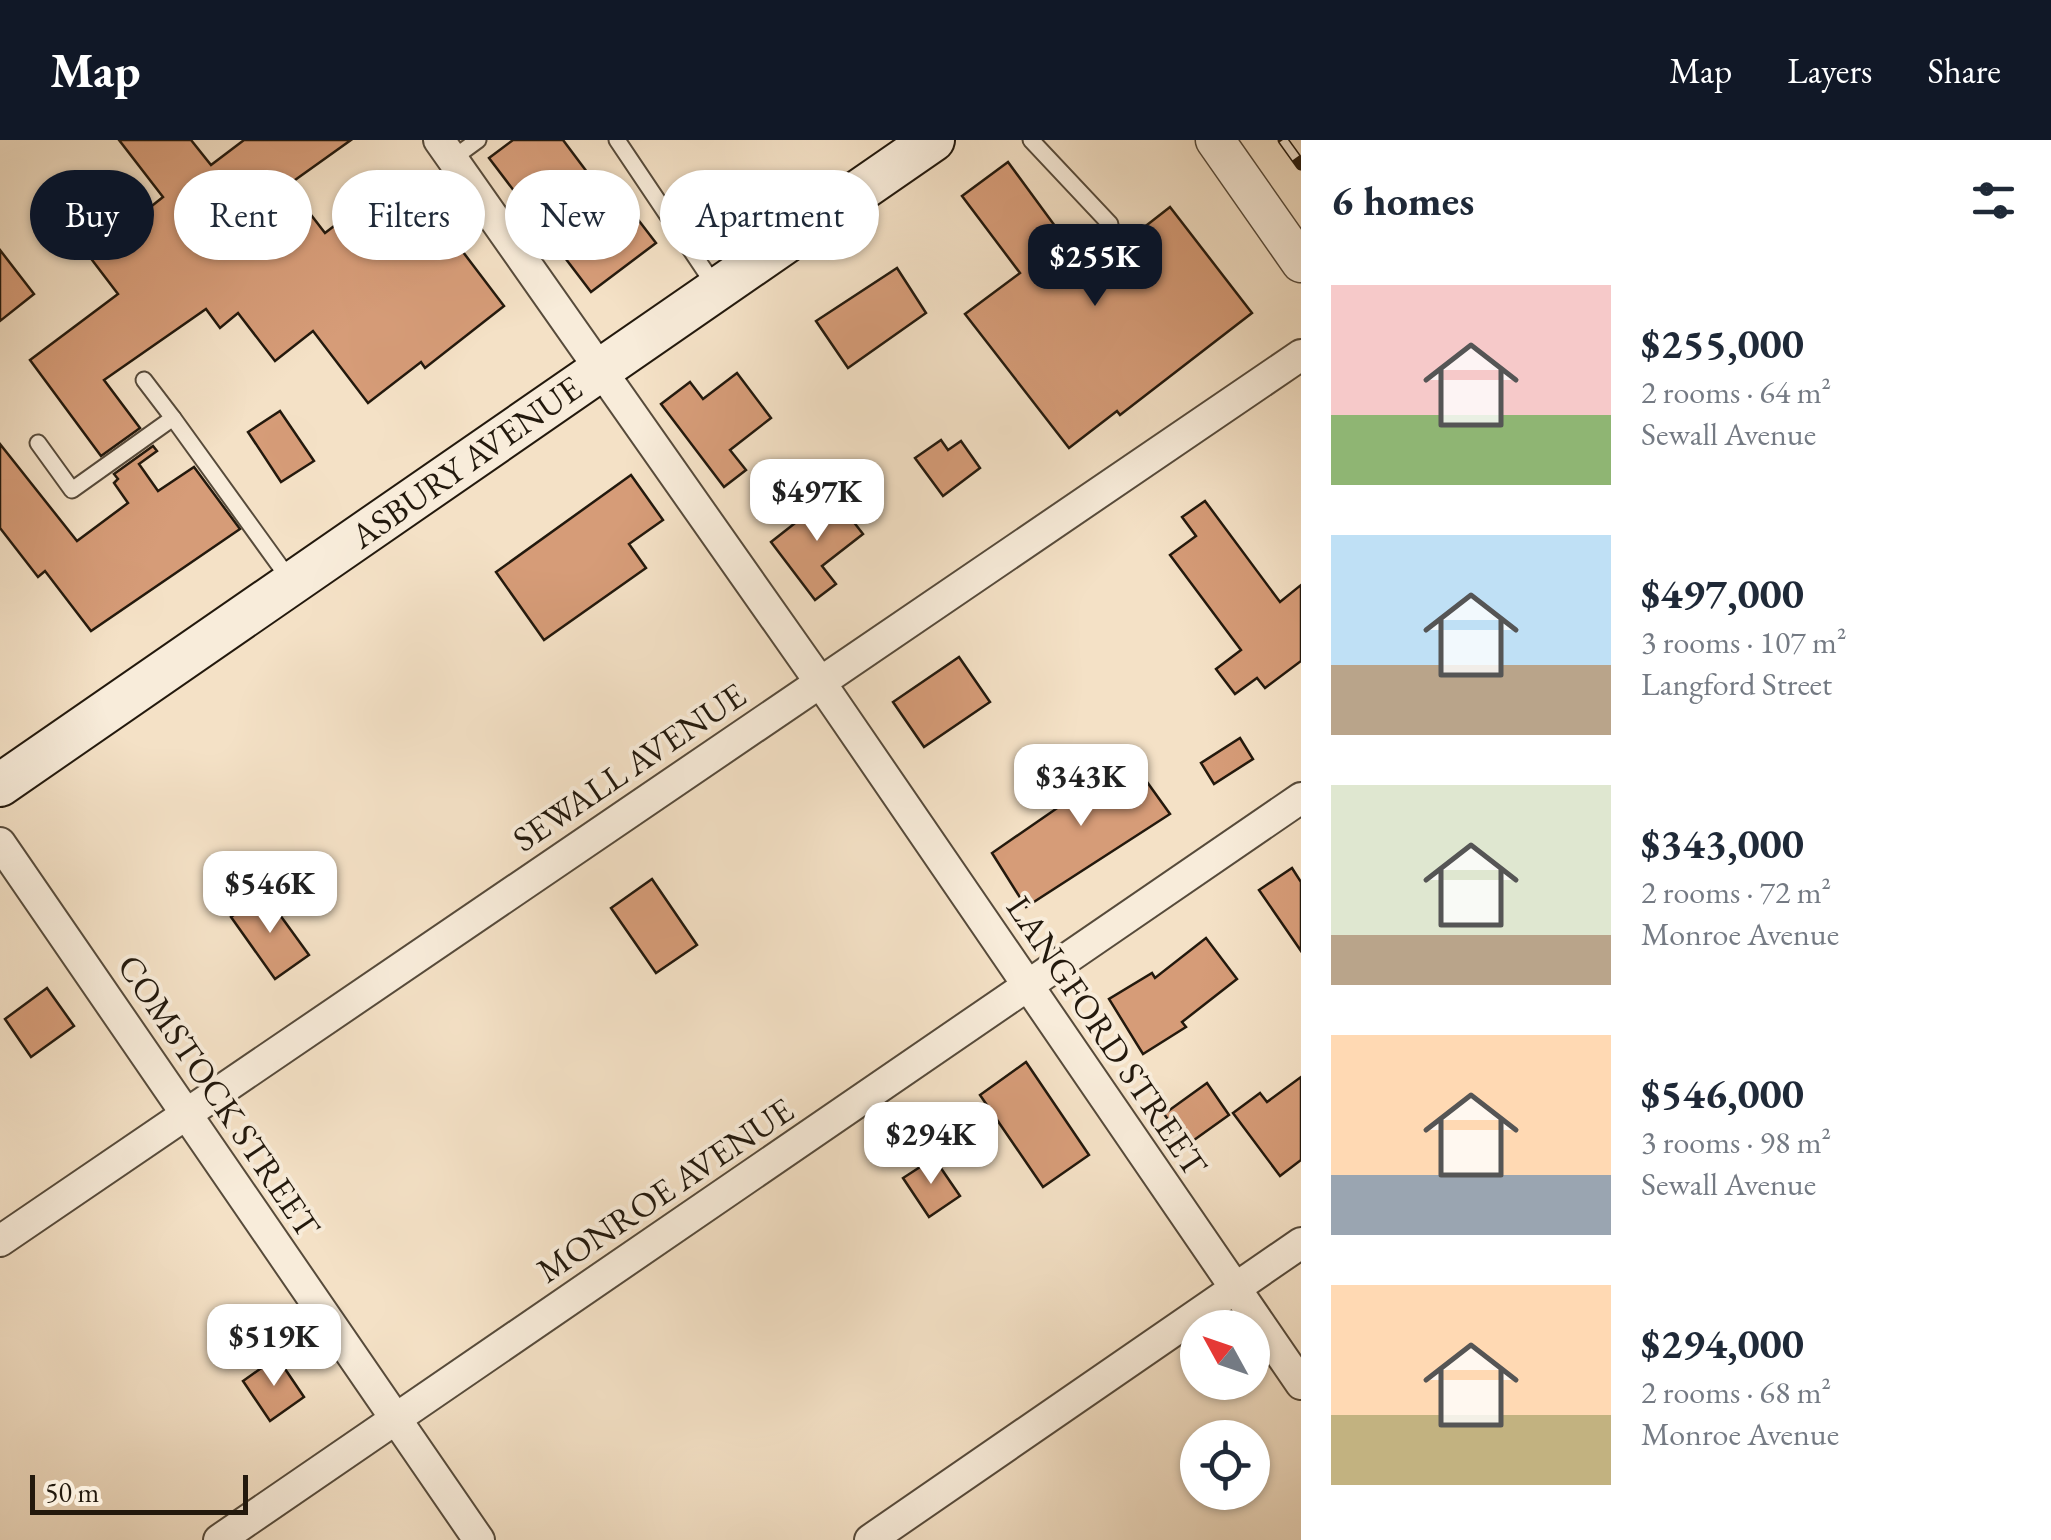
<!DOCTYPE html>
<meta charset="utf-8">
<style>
:root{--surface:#fff;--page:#f6f6f7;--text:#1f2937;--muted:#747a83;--accent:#111827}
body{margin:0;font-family:"EB Garamond",serif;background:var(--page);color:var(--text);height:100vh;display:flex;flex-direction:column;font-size:38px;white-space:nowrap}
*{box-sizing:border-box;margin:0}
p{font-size:32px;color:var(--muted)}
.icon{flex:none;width:55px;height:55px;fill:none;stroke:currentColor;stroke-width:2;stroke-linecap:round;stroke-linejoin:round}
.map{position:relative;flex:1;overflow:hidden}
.sheet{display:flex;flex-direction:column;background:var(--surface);width:750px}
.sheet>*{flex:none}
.banner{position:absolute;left:30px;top:30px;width:950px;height:90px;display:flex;gap:20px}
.needle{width:65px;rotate:310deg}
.controls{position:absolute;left:1180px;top:1170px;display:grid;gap:20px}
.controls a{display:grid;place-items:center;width:90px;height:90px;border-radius:50%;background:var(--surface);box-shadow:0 2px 8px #0004;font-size:50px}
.scale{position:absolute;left:30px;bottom:25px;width:218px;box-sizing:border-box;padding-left:10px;border:5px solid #23190d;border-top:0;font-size:28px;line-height:35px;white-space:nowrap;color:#23190d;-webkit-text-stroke:8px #f8ecda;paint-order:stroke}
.price{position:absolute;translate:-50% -85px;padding:0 22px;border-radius:20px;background:#fff;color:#222;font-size:32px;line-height:65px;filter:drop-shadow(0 2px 5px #0008)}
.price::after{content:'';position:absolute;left:50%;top:60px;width:30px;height:22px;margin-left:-15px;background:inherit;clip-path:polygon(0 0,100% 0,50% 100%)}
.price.selected{background:var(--accent);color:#fff}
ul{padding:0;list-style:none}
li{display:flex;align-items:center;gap:30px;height:250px;padding:0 30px}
li span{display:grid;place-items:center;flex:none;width:280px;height:200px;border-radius:0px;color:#555}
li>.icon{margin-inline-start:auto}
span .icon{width:120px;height:120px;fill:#fffc;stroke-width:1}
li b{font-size:42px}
h2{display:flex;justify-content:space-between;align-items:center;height:120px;padding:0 30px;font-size:42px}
.tag{padding:0 35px;border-radius:45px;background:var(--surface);box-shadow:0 2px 8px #0004;font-size:35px;line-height:90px}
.tag.selected{background:var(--accent);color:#fff}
header{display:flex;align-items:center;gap:60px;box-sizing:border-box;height:140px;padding:0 50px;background:var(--accent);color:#fff}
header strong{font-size:48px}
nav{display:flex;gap:55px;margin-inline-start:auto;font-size:35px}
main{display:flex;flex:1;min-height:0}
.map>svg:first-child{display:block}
</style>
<header>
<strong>Map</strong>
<nav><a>Map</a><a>Layers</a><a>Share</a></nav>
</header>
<main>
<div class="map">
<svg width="1301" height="1400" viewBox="0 0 1301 1400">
<rect width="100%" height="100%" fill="#f4e1c6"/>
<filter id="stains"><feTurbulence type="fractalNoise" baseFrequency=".002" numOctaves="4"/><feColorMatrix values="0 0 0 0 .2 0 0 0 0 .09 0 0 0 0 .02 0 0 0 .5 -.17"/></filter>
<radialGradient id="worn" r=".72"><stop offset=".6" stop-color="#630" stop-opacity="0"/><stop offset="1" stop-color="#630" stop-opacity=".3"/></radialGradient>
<!-- building -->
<g fill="#d69c78" stroke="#23190d" stroke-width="2.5">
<polygon points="119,0 191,0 211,25 244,0 351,0 288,45 325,93 403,33 504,166 425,228 421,222 368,263 313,191 275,221 238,173 220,188 206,169 104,240 140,288 101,316 30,220 118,154 89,116 163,57"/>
<polygon points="513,0 563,0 611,64 620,56 656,103 591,152 489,18"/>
<polygon points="1008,22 1088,131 1170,67 1252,173 1120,275 1117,271 1069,308 965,174 1020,133 962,56"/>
<polygon points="0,110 34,154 0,181"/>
<polygon points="897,128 926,173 848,228 816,181"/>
<polygon points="737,233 771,278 730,310 746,330 724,347 661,264 690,242 703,259"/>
<polygon points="280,271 314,321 281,342 248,292"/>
<polygon points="941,300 948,310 961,301 980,328 943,356 915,318"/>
<polygon points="0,304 77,401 128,363 114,343 118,339 114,334 153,306 157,311 139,324 158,351 194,327 240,389 91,491 45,431 38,437 0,388"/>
<polygon points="631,335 663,380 629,404 646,428 544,500 496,432"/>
<polygon points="832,354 863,394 822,426 836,444 815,460 771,402"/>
<polygon points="1205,361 1280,462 1301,445 1301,521 1265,548 1257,538 1235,554 1216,529 1241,510 1170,415 1196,396 1182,377"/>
<polygon points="959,517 990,562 924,607 893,562"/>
<polygon points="1240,598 1253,619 1214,644 1201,623"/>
<polygon points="1103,610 1118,631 1132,621 1170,674 1026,767 992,713 1092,644 1080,627"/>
<polygon points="1292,728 1301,742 1301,811 1259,750"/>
<polygon points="652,739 697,805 656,833 611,768"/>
<polygon points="264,753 309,815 275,839 231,777"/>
<polygon points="1206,798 1237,839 1182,882 1186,887 1143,914 1109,859 1152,833 1155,838"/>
<polygon points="47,848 74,886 31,917 5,879"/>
<polygon points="1026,922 1089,1015 1043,1047 980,955"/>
<polygon points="1301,937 1301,1020 1280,1036 1233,973 1260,953 1267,962"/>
<polygon points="1207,943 1229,975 1187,1005 1164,974"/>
<polygon points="934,1018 960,1056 929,1077 903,1038"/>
<polygon points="277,1217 304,1257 270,1281 243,1241"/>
</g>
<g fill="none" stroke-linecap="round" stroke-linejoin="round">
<defs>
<g id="service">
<polyline points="617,0 715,146"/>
<polyline points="1031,0 1110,84"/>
<polyline points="452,19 478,0"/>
<polyline points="144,240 173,278"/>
<polyline points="38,303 72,350 173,278 290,440"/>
</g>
<g id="minor">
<polyline points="439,0 820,542 1301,1244"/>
<polyline points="0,703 479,1400"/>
<polyline points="0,1101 1301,215"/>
<polyline points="219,1400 1301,658"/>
<polyline points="870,1400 1301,1103"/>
</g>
<polyline id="tertiary" points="1215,0 1301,123"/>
<polyline id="secondary" points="0,645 933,0"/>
</defs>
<!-- service casing -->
<use href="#service" stroke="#574b3b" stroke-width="19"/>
<!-- minor casing -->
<use href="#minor" stroke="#574b3b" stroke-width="34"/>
<!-- tertiary casing -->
<use href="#tertiary" stroke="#574b3b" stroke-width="41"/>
<!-- secondary casing -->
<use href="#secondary" stroke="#23190d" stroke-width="46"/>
<!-- service -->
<use href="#service" stroke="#f8ecda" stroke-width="15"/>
<!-- minor -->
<use href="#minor" stroke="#f8ecda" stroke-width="30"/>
<!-- tertiary -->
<use href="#tertiary" stroke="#f8ecda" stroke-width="38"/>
<!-- secondary -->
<use href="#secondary" stroke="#f8ecda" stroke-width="42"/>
<defs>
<polyline id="rail" points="1283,0 1301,25"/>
</defs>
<!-- rail casing -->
<use href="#rail" stroke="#23190d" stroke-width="11"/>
<!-- rail -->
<use href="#rail" stroke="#f8ecda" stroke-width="8" stroke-dasharray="22" stroke-linecap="butt"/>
</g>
<g text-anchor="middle" stroke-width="8" stroke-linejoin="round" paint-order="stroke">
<!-- street labels -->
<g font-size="35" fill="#23190d" stroke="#f8ecda">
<text transform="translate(466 322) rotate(-35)" y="12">ASBURY AVENUE</text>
<text transform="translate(629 627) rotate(-34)" y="12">SEWALL AVENUE</text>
<text transform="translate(1107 896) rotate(56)" y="12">LANGFORD STREET</text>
<text transform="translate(219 956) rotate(56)" y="12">COMSTOCK STREET</text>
<text transform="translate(665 1050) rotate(-34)" y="12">MONROE AVENUE</text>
</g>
</g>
<rect width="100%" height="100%" filter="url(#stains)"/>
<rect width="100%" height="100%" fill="url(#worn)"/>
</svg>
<div class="controls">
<a><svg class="needle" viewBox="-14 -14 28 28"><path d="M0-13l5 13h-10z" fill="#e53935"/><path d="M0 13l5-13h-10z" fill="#747a83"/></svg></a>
<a><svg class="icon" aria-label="locate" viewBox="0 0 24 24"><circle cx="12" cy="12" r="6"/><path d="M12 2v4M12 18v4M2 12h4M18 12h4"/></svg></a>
</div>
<div class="scale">50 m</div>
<b class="price selected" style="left:1095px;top:169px">$255K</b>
<b class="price" style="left:817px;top:404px">$497K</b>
<b class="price" style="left:1081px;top:689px">$343K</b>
<b class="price" style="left:270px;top:796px">$546K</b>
<b class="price" style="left:931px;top:1047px">$294K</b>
<b class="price" style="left:274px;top:1249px">$519K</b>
<div class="banner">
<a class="tag selected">Buy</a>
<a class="tag">Rent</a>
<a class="tag">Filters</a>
<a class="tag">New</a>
<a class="tag">Apartment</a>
</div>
</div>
<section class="sheet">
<h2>6 homes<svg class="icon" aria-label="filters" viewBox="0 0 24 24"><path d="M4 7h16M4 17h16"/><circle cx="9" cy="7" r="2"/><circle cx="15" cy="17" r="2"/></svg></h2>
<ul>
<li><span style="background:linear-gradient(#f6c9c9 65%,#8fb573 0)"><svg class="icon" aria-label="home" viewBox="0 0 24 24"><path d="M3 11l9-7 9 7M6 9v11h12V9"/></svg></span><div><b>$255,000</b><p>2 rooms · 64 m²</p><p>Sewall Avenue</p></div></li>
<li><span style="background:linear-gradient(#bfe0f5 65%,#b9a48a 0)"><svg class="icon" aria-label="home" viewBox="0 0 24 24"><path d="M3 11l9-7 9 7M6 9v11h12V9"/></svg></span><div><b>$497,000</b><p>3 rooms · 107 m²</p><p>Langford Street</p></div></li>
<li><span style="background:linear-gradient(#dfe7d0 75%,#b9a48a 0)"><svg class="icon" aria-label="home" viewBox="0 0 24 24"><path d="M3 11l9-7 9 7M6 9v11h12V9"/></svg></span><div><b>$343,000</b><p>2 rooms · 72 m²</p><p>Monroe Avenue</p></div></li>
<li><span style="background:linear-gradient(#ffd9b3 70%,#9aa5b1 0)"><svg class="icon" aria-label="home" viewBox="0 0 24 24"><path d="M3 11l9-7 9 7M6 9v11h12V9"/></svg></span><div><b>$546,000</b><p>3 rooms · 98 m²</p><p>Sewall Avenue</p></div></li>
<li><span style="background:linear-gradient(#ffd9b3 65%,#c2b280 0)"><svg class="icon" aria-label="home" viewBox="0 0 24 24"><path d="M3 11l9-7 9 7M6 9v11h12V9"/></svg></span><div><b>$294,000</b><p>2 rooms · 68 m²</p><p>Monroe Avenue</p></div></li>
</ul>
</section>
</main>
